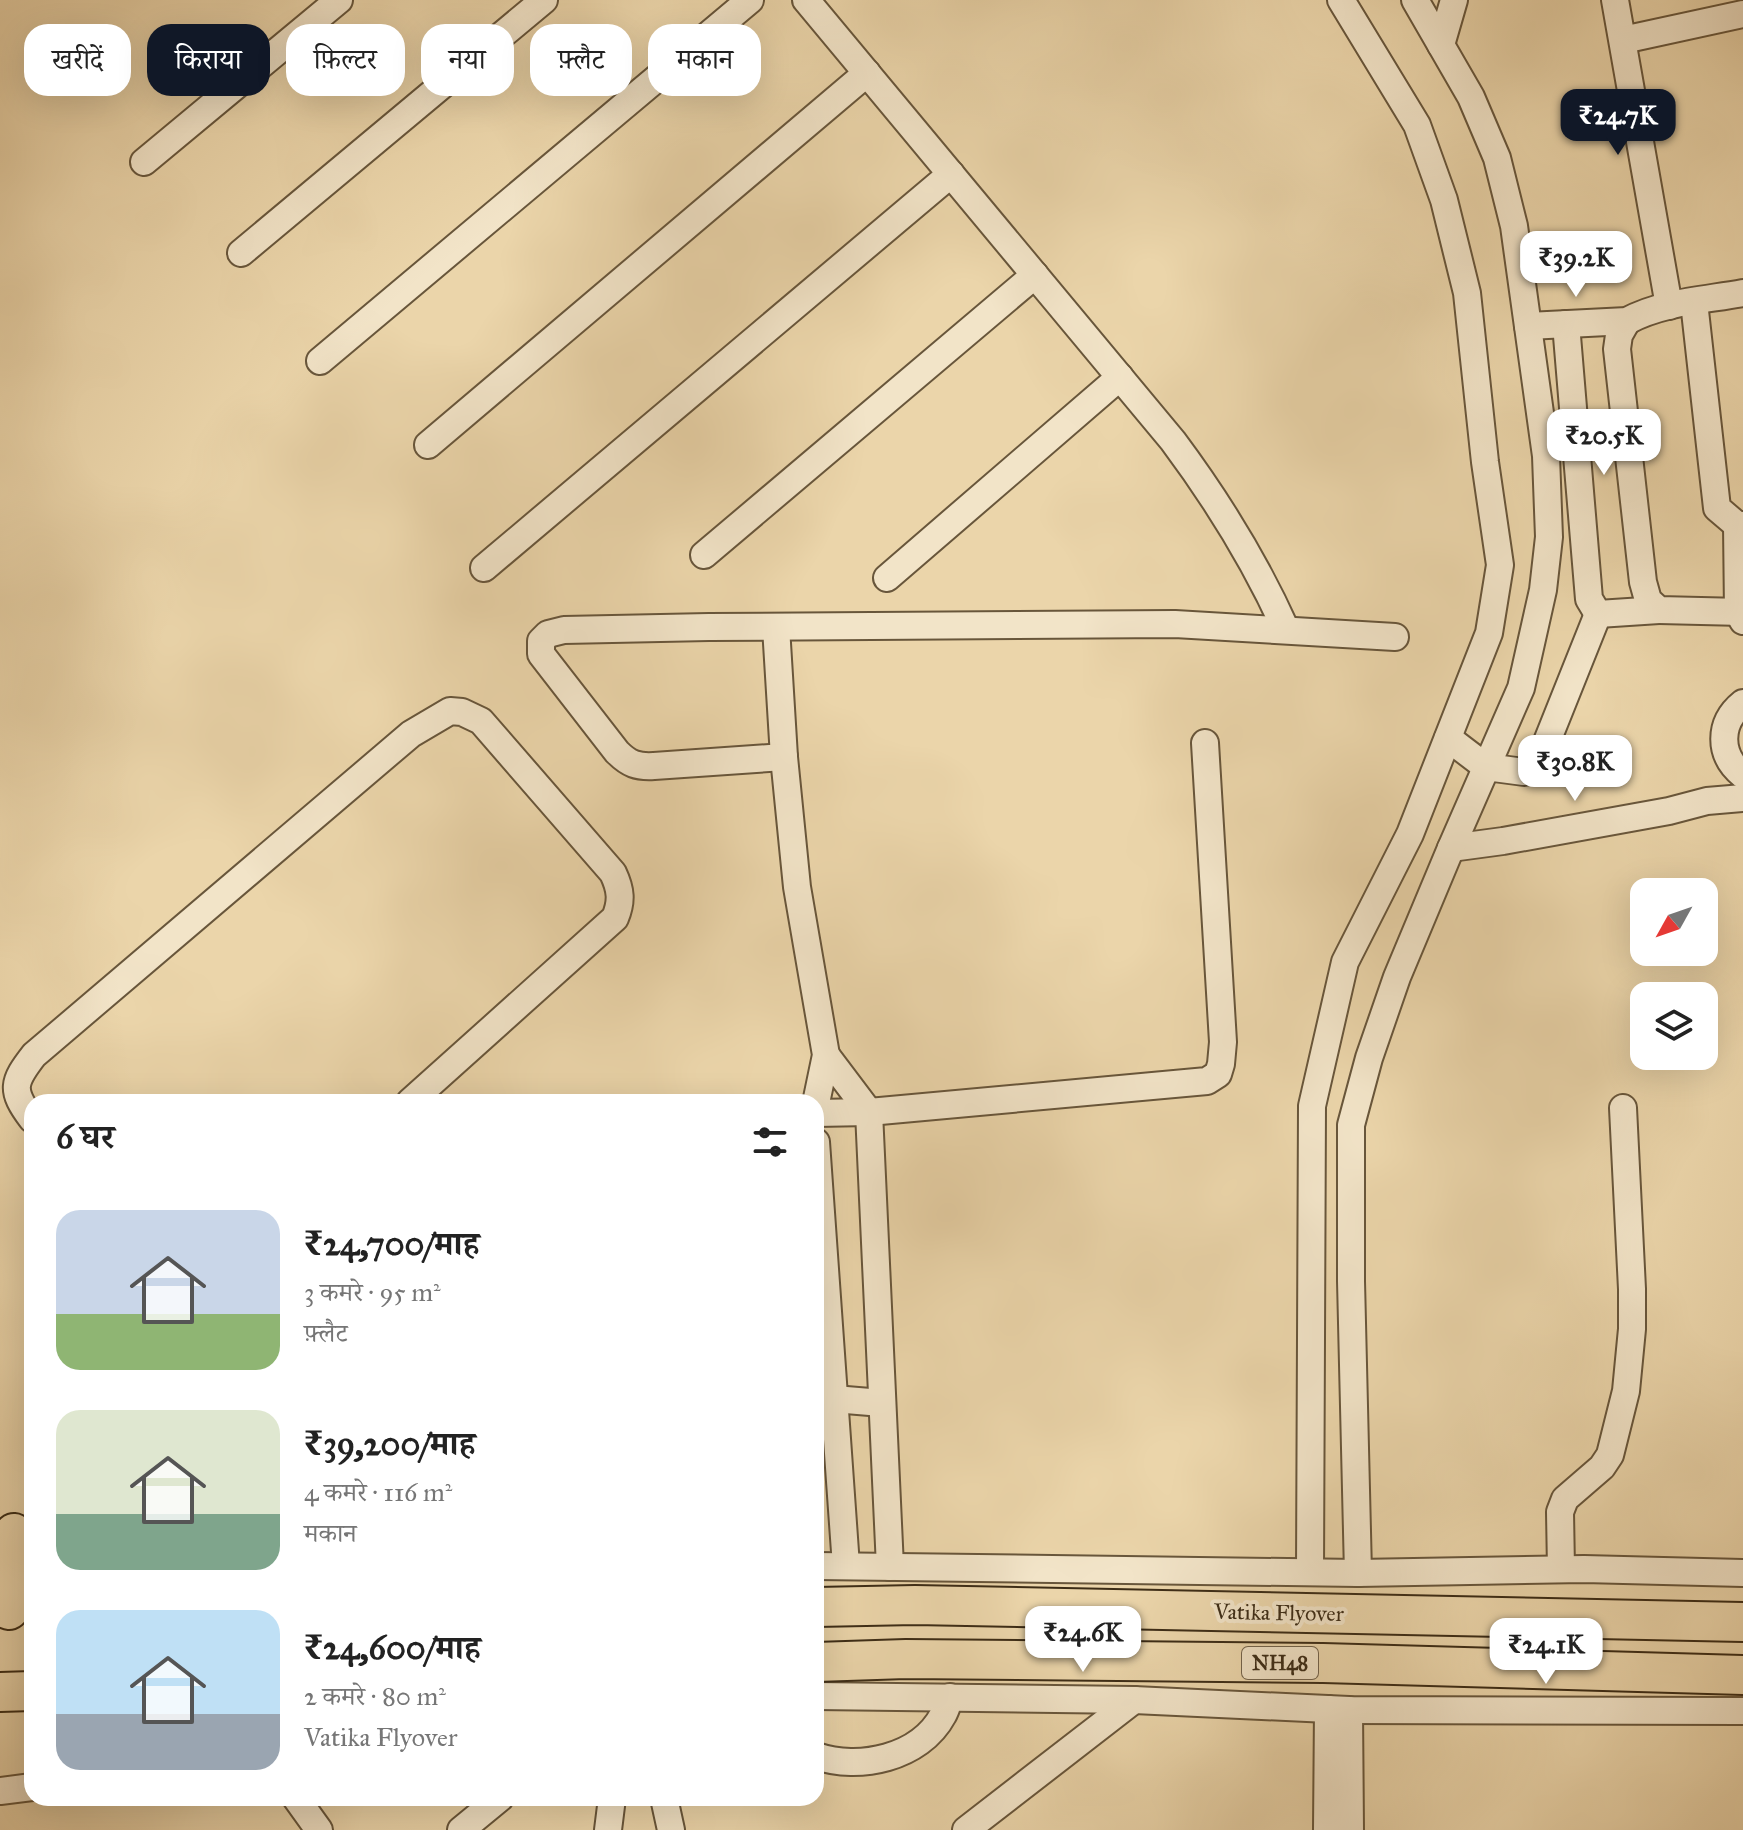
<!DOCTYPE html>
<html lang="hi">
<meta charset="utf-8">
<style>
:root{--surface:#fff;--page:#f6f6f6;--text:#222;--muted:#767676;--accent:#111827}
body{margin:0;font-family:"IM FELL Great Primer","Noto Serif Devanagari",serif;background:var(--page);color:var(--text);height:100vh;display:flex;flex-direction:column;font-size:30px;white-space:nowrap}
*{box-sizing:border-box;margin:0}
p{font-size:26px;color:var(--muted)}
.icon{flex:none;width:44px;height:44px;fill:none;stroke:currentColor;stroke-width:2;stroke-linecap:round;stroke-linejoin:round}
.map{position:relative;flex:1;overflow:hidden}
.drawer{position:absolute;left:24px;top:1094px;width:800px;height:712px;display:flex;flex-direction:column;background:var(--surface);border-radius:24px;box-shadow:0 8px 32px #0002}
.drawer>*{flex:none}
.guide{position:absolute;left:24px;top:24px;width:800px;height:72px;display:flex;gap:16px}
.needle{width:52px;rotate:230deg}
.controls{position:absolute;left:1630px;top:878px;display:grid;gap:16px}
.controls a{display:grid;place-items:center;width:88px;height:88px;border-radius:16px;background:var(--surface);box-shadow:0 8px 32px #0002;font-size:40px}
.price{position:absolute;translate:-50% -68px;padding:0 18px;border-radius:16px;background:#fff;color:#222;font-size:26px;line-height:52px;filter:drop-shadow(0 2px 4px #0008)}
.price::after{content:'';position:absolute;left:50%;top:48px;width:24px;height:18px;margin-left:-12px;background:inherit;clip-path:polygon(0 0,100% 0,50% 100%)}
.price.on{background:var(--accent);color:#fff}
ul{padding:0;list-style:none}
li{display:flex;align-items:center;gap:24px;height:200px;padding:0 32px}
li span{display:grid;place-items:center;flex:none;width:224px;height:160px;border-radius:24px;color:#555}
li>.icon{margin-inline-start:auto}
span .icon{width:96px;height:96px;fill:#fffc;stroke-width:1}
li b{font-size:34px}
h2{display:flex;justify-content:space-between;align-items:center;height:96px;padding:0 32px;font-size:34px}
.chip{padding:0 28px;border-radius:24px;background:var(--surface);box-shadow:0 8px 32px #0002;font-size:28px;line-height:72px}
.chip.on{background:var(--accent);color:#fff}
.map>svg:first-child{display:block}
</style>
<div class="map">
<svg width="1743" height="1830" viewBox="0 0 1743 1830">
<rect width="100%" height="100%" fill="#ebd5aa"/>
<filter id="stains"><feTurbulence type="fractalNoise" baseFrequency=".0025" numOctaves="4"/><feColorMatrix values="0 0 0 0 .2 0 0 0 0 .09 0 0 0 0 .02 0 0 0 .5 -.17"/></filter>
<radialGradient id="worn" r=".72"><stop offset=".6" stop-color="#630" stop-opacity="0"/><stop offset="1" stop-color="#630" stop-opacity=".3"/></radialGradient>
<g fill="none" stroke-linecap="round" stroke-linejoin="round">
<defs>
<g id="minor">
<path d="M806,0l367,441c44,59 83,122 113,189"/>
<polyline points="1615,0 1669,306"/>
<polyline points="1623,40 1743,14"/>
<polyline points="1441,45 1454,0"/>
<polyline points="144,162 339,0"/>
<polyline points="241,253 544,0"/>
<polyline points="1694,302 1717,508 1737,525 1743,525"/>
<polyline points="1627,321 1619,335 1617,349 1643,582 1648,600 1659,610 1743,612"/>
<polyline points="1566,324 1589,599 1598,614 1659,610"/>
<path d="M1528,326l99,-5c35,-19 78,-21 116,-28"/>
<polyline points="320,361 750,0"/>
<polyline points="428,445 867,73"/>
<polyline points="1737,525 1738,612 1743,621"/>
<polyline points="704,555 1035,275"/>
<polyline points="484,568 951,174"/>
<polyline points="887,578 1120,377"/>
<polyline points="776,627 784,757 797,887 826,1055 816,1103"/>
<path d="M1743,703c-25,20 -25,52 0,72"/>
<polyline points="1448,738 1486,767 1524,772 1544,749 1598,614"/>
<path d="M784,757l-130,9c-17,1 -25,-2 -37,-14l-76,-98v-13l7,-7 16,-4 145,-3 466,-3 220,13"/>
<polyline points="1451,848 1503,841 1669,811 1707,801 1743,798"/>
<polyline points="826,1055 869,1112 890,1567"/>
<polyline points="816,1113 869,1112 1207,1081 1218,1074 1221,1064 1223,1042 1205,743"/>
<path d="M32,1119c-22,-29 -19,-37 2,-64l377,-321 39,-23 12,1 19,9 132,152c8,17 9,28 2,45l-205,184"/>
<polyline points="816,1142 846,1566"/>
<polyline points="834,1399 882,1403"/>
<polyline points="816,1566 1358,1573 1584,1569 1743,1573"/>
<polyline points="1561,1569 1560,1512 1565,1499 1602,1467 1610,1455 1626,1391 1632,1329 1632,1289 1623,1108"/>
<polyline points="1310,1571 1312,1106 1345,962 1410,834 1489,633 1500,565 1485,462 1467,293 1444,200 1417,125 1341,0"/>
<polyline points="1358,1573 1351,1281 1351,1125 1369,1058 1397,977 1451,848 1521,688 1543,590 1549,537 1546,456 1514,226 1497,158 1471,97 1415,0"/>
<polyline points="816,1696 1134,1700 1349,1710 1743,1711"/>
<polyline points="1349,1710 1350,1830"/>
<path d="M816,1756c43,15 104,2 127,-41 3,-5 5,-12 7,-18"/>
<polyline points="0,1791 32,1787"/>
<polyline points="296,1798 319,1830"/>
<polyline points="664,1798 671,1830"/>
<polyline points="461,1830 500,1798"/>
<polyline points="608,1830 612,1798"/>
<polyline points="966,1830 1134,1700"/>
<polyline points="1327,1830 1328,1709"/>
</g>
<g id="highway">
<polyline points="816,1607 915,1605 1743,1622"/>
<polyline points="9,1610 14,1533"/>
<polyline points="816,1662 906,1659 1323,1663 1743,1675"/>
<polyline points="0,1692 32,1691"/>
</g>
</defs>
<!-- minor casing -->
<use href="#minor" stroke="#68563b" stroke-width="30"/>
<!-- highway casing -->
<use href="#highway" stroke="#3c2c16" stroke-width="42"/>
<!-- minor -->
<use href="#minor" stroke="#f2e4c8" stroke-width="26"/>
<!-- highway -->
<use href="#highway" stroke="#ebd5aa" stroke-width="38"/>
</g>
<g text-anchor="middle" stroke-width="8" stroke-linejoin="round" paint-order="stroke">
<!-- shield labels -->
<rect fill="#f2e4c8" stroke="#73634b" stroke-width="2" x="1242" y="1647" width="76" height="32" rx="6"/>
<g font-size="20" font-weight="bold" fill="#3c2c16">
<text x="1280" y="1670">NH48</text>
</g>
<!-- street labels -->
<g font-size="22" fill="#3c2c16" stroke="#f2e4c8">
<text transform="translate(1279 1612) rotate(1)" y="8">Vatika Flyover</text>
</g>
</g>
<rect width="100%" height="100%" filter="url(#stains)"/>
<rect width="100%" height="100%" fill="url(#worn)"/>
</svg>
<div class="controls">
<a><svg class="needle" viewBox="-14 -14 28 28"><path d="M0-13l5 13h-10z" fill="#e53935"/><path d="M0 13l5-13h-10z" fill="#767676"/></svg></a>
<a><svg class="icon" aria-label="layers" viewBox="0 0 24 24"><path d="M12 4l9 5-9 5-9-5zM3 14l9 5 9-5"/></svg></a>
</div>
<b class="price on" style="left:1618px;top:157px">₹24.7K</b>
<b class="price" style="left:1576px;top:299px">₹39.2K</b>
<b class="price" style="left:1604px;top:477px">₹20.5K</b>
<b class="price" style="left:1575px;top:803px">₹30.8K</b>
<b class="price" style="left:1083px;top:1674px">₹24.6K</b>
<b class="price" style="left:1546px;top:1686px">₹24.1K</b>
<div class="guide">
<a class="chip">खरीदें</a>
<a class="chip on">किराया</a>
<a class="chip">फ़िल्टर</a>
<a class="chip">नया</a>
<a class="chip">फ़्लैट</a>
<a class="chip">मकान</a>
</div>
<section class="drawer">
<h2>6 घर<svg class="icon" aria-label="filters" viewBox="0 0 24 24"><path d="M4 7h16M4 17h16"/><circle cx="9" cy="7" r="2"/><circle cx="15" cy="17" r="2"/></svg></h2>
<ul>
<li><span style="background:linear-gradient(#c9d6e8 65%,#8fb573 0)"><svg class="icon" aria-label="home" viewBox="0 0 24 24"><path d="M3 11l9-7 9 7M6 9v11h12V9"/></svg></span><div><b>₹24,700/माह</b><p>3 कमरे · 95 m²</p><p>फ़्लैट</p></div></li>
<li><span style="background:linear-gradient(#dfe7d0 65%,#7fa58c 0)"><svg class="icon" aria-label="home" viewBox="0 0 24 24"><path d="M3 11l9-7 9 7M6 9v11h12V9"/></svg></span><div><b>₹39,200/माह</b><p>4 कमरे · 116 m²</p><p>मकान</p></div></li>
<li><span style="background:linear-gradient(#bfe0f5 65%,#9aa5b1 0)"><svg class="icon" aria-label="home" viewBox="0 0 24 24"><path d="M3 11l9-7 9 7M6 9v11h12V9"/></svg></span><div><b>₹24,600/माह</b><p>2 कमरे · 80 m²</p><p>Vatika Flyover</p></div></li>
</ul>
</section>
</div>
